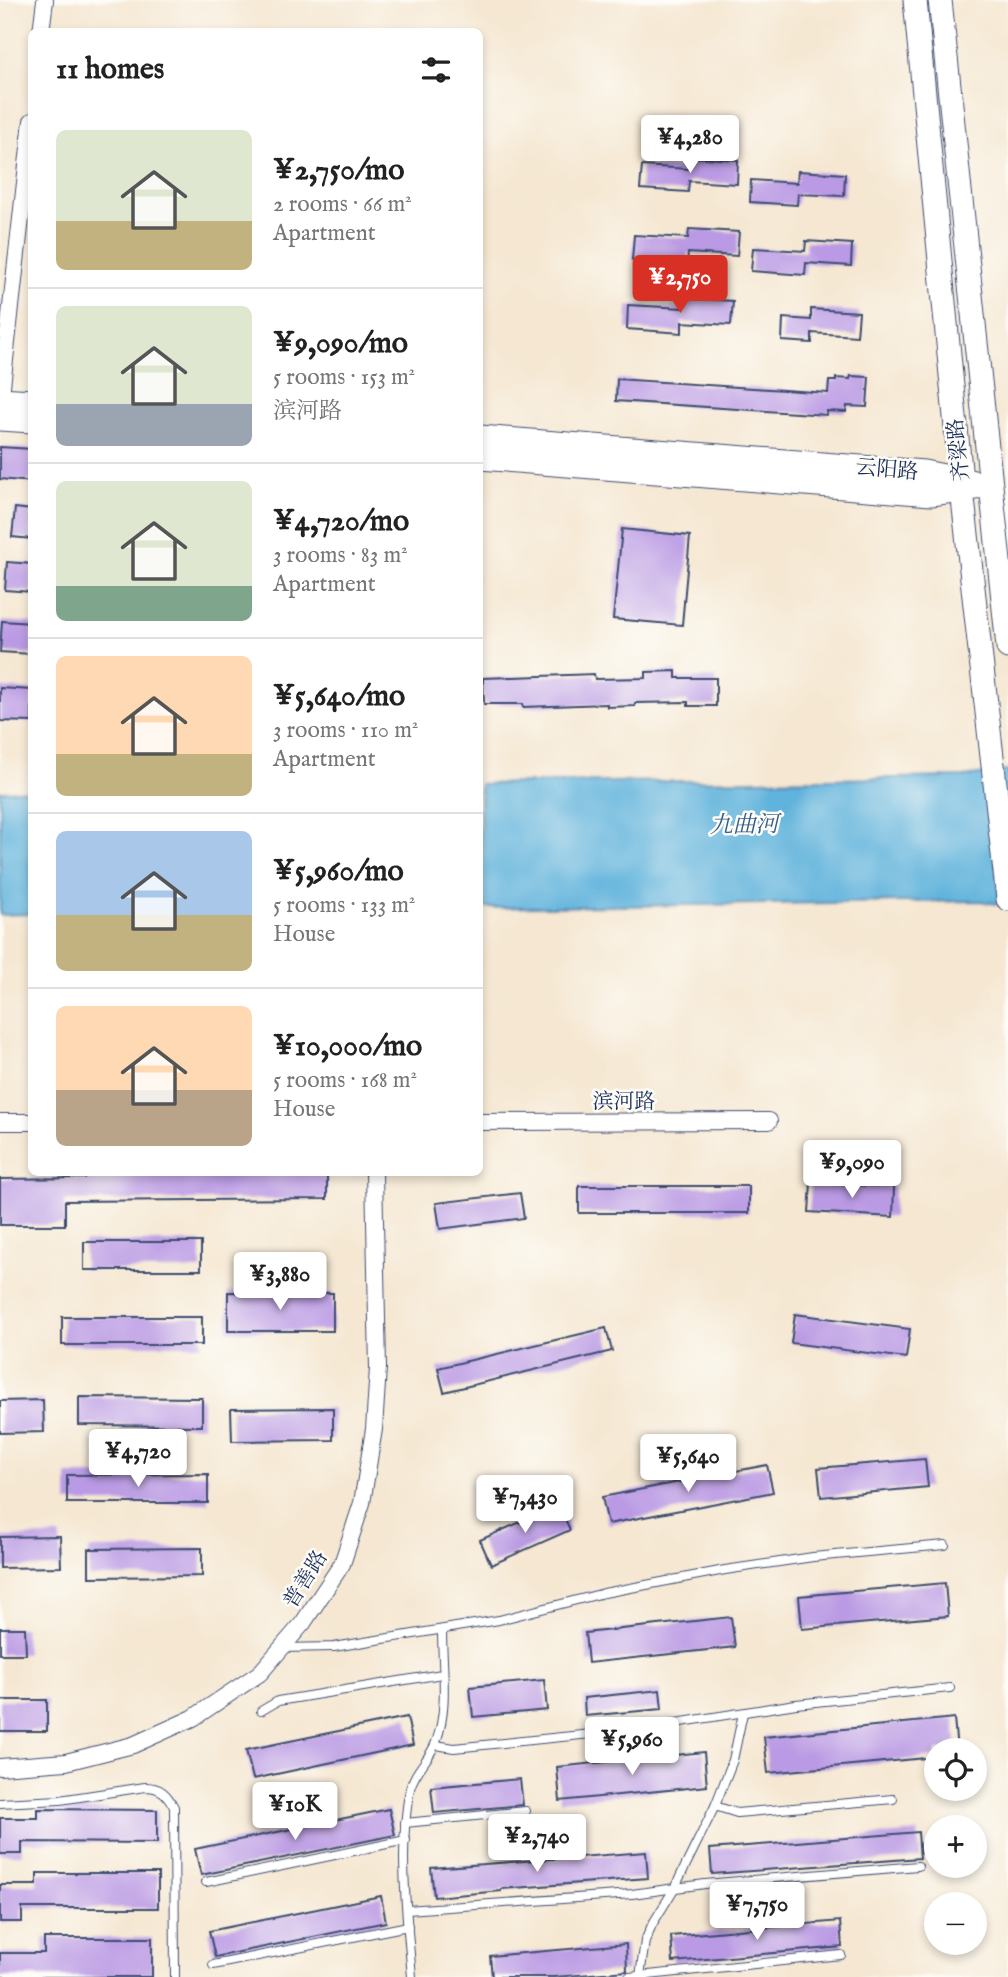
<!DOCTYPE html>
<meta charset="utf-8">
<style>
:root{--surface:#fff;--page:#f2f2f2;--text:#222;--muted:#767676;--line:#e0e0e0;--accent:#d93025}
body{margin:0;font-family:"IM FELL English","Noto Serif SC",serif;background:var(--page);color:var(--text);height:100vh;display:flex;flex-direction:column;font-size:26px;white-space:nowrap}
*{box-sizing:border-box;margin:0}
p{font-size:23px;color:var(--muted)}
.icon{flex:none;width:38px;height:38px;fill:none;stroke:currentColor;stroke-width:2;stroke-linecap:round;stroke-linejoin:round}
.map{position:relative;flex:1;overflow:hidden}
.drawer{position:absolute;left:28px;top:28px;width:455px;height:1148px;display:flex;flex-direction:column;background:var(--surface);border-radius:10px;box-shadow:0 4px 10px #0003}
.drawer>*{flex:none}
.controls{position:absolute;left:924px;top:1738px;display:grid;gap:14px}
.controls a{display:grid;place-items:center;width:63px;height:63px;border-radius:50%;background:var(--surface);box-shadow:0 4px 10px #0003;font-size:35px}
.price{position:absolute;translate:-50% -60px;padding:0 16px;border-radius:7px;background:#fff;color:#222;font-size:23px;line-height:46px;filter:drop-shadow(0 2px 4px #0008)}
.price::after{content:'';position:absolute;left:50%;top:42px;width:21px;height:16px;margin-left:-10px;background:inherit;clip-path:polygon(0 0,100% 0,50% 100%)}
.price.on{background:var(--accent);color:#fff}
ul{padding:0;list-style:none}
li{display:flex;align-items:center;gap:21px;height:175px;padding:0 28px}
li+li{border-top:2px solid var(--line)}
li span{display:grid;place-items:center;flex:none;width:196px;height:140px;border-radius:10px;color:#555}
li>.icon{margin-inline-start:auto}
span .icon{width:84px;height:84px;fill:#fffc;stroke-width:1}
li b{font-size:30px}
h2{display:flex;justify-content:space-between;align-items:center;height:84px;padding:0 28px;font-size:30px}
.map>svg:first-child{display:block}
</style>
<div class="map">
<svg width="1008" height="1977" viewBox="0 0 1008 1977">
<rect width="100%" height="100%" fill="#fdfcf7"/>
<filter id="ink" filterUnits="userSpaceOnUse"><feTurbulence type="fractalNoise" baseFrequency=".0143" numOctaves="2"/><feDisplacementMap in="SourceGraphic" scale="14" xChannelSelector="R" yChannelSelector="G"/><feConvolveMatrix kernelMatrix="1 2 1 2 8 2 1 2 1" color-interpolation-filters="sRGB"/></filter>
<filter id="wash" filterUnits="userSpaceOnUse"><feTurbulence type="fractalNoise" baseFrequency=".00686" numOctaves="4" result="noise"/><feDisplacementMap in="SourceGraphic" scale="28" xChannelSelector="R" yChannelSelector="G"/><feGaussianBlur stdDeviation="1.57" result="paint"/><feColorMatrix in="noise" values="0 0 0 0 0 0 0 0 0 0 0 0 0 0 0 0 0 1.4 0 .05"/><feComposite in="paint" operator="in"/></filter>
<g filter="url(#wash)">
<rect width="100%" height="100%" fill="#f5e7d1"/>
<!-- water -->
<g fill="#60b3dc" stroke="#3e719d" stroke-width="2">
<polygon points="1008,771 1008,906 980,901 480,908 480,784 964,777"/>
<polygon points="31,790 31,914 0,915 0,791"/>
</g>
<g id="blocks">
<!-- building -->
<g fill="#ba9ae4">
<polygon points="689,157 738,160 737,184 689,181 688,192 640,189 642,166 689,169"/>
<polygon points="798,171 845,174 844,196 798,194 797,205 750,202 751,180 797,183"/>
<polygon points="689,229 739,232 737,256 688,253 687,264 632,260 634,235 688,238"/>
<polygon points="806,241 852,244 851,266 806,263 805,275 751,271 753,248 805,251"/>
<polygon points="684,298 733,301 731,325 682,322 682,333 627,329 628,305 683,308"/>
<polygon points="811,309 859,312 857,336 812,333 812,343 782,341 783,318 811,320"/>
<polygon points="851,376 869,377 867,407 847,406 846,412 827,411 827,415 616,401 617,379 828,393 829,381 836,381 836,378 850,379"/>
<polygon points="0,447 32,449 32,482 0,479"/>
<polygon points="15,508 32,510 32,539 12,537"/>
<polygon points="622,529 690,536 682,625 613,619"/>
<polygon points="7,562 32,564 32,592 5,590"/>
<polygon points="2,621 32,623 32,654 0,652"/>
<polygon points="676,671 676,678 716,678 716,706 688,706 688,702 635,703 635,706 607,707 607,704 523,707 523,704 484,704 483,678 594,674 595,679 646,678 646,672"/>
<polygon points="0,688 32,690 32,722 0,721"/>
<polygon points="85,1172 327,1172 327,1199 65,1201 65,1225 0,1225 0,1179 85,1178"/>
<polygon points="811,1183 894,1187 893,1217 809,1212"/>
<rect x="579" y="1186" width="170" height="27"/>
<polygon points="520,1193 524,1218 440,1229 436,1203"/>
<rect x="84" y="1242" width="117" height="28"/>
<polygon points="228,1292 333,1293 333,1331 228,1331"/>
<polygon points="795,1314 910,1329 906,1358 791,1343"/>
<rect x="62" y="1317" width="140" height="28"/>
<polygon points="606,1328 612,1351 444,1392 438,1368"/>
<polygon points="79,1397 202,1398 202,1426 79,1425"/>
<polygon points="43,1400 44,1432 0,1433 0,1401"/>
<polygon points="333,1408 333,1440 232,1441 231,1409"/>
<polygon points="925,1459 928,1487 821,1497 818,1468"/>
<polygon points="767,1465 773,1492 608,1524 602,1497"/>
<polygon points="208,1474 208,1503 67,1503 67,1475"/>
<polygon points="559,1505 570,1530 491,1565 480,1540"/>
<polygon points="60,1536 61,1567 0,1568 0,1537"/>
<polygon points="202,1548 202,1576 89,1577 89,1549"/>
<polygon points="945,1583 948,1616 802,1629 799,1596"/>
<polygon points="731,1617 735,1647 588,1663 585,1633"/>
<polygon points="0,1628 25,1628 26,1654 0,1654"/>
<polygon points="544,1680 547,1710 473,1717 470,1687"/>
<polygon points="660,1690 662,1709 585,1716 584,1698"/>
<rect x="0" y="1700" width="47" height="31"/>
<polygon points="407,1717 413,1745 253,1779 246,1750"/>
<polygon points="954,1718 957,1750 936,1750 936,1757 768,1773 764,1737"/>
<polygon points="704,1752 707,1786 560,1801 557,1767"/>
<polygon points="520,1779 523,1805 434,1813 431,1787"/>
<polygon points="38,1809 157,1810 157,1843 22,1842 22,1854 0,1854 0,1818 38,1818"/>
<polygon points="389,1809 395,1835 201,1875 195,1849"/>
<polygon points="918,1832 920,1858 712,1874 710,1849"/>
<polygon points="646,1852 648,1878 501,1889 501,1891 434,1897 431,1868"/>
<polygon points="37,1873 158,1873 158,1908 22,1908 22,1922 0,1922 0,1885 37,1885"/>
<polygon points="381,1896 386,1922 215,1957 209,1931"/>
<polygon points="840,1921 842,1947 673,1962 671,1936"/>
<polygon points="44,1938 152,1938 152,1977 0,1977 0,1953 44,1953"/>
<polygon points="626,1944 627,1971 554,1977 492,1977 490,1956"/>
</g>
</g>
</g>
<g filter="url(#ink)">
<use href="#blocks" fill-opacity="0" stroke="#3c4b6f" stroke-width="2"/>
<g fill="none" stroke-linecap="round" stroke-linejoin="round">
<defs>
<g id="lane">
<polyline points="281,1648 334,1647 499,1620 604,1593 725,1570 813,1557 945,1545"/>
<polyline points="261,1711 278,1701 442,1674"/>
<polyline points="436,1745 454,1748 631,1730 796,1704 950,1688"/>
<path d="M0,1803l60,-3 85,-13c16,0 22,7 29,20l1,170"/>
<polyline points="715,1806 737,1813 893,1799"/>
<polyline points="405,1823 526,1811"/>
<polyline points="206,1882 406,1840"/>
<polyline points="407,1910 632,1894 705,1884 918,1866"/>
<polyline points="213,1965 408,1926"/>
<polyline points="640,1976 645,1941 652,1925 674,1889 715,1806 733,1760 743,1713"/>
<path d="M412,1977c-5,-59 -14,-131 -2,-188 4,-18 20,-30 26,-47 13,-34 6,-76 6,-112"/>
<polyline points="629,1977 841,1955"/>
</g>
<g id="street">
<polyline points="41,32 45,0"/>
<polyline points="0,404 32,121"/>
<polyline points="0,1122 32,1122"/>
<polyline points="480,1122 769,1121"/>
<polyline points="0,1767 66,1762 133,1745 193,1718 260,1673 303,1623 342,1564 362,1503 374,1429 378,1368 374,1172"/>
</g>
<g id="secondary">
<polyline points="915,0 962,490 1008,899"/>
<polyline points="940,0 1008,647"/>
<polyline points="0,399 32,401"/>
<polyline points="0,419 32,421"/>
<polyline points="480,437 924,472 974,482"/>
<polyline points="480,458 931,494 975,488"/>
</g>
</defs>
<!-- lane casing -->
<use href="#lane" stroke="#3c4b6f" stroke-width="10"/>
<!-- street casing -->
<use href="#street" stroke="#3c4b6f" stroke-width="18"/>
<!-- secondary casing -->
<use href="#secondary" stroke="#3c4b6f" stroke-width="25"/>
<!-- lane -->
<use href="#lane" stroke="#fff" stroke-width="8"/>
<!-- street -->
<use href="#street" stroke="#fff" stroke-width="16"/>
<!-- secondary -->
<use href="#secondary" stroke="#fff" stroke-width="23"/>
</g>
</g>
<g text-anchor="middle" stroke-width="5" stroke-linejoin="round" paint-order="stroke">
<!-- street labels -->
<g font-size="21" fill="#1b2f5e" stroke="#fdfcf7">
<text transform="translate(958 450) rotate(-96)" y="7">齐梁路</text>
<text transform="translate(887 469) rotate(5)" y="7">云阳路</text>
<text x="624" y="1108">滨河路</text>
<text transform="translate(305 1579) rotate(-58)" y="7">普善路</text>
</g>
<!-- water labels -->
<g font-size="23" font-style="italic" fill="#335d8a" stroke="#fdfcf7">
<text transform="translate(744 824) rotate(-1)" y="8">九曲河</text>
</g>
</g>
</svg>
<div class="controls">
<a><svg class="icon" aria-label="locate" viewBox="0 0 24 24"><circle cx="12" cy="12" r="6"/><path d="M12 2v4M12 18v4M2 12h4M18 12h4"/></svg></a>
<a>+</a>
<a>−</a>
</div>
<b class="price" style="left:690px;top:175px">¥4,280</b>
<b class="price on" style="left:680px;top:315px">¥2,750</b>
<b class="price" style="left:852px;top:1200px">¥9,090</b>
<b class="price" style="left:280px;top:1312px">¥3,880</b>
<b class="price" style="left:138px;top:1489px">¥4,720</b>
<b class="price" style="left:688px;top:1494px">¥5,640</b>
<b class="price" style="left:525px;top:1535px">¥7,430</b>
<b class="price" style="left:632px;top:1777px">¥5,960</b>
<b class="price" style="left:295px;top:1842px">¥10K</b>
<b class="price" style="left:537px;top:1874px">¥2,740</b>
<b class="price" style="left:757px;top:1942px">¥7,750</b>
<section class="drawer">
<h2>11 homes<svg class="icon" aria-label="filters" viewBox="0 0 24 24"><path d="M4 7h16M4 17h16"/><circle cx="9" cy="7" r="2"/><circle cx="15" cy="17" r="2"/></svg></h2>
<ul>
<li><span style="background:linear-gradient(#dfe7d0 65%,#c2b280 0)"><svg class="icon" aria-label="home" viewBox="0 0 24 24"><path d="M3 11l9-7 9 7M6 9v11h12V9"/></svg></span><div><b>¥2,750/mo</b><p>2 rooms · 66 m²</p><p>Apartment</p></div></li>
<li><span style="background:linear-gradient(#dfe7d0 70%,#9aa5b1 0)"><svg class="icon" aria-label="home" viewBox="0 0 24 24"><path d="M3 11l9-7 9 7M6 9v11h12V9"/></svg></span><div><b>¥9,090/mo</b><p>5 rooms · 153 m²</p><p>滨河路</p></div></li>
<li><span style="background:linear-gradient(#dfe7d0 75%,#7fa58c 0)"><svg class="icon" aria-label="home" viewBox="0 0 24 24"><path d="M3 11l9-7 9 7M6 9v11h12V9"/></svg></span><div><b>¥4,720/mo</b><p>3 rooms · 83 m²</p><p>Apartment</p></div></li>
<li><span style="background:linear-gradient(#ffd9b3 70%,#c2b280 0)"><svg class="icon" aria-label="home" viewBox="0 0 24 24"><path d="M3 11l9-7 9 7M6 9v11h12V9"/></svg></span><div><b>¥5,640/mo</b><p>3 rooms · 110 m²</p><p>Apartment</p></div></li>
<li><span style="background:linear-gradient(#a9c7e8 60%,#c2b280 0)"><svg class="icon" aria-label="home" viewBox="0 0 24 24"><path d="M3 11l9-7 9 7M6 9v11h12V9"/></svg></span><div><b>¥5,960/mo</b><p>5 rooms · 133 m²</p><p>House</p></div></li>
<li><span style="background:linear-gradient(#ffd9b3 60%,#b9a48a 0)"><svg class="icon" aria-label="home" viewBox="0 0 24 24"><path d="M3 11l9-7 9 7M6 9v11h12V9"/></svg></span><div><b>¥10,000/mo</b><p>5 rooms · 168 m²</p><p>House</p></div></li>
</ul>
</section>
</div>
